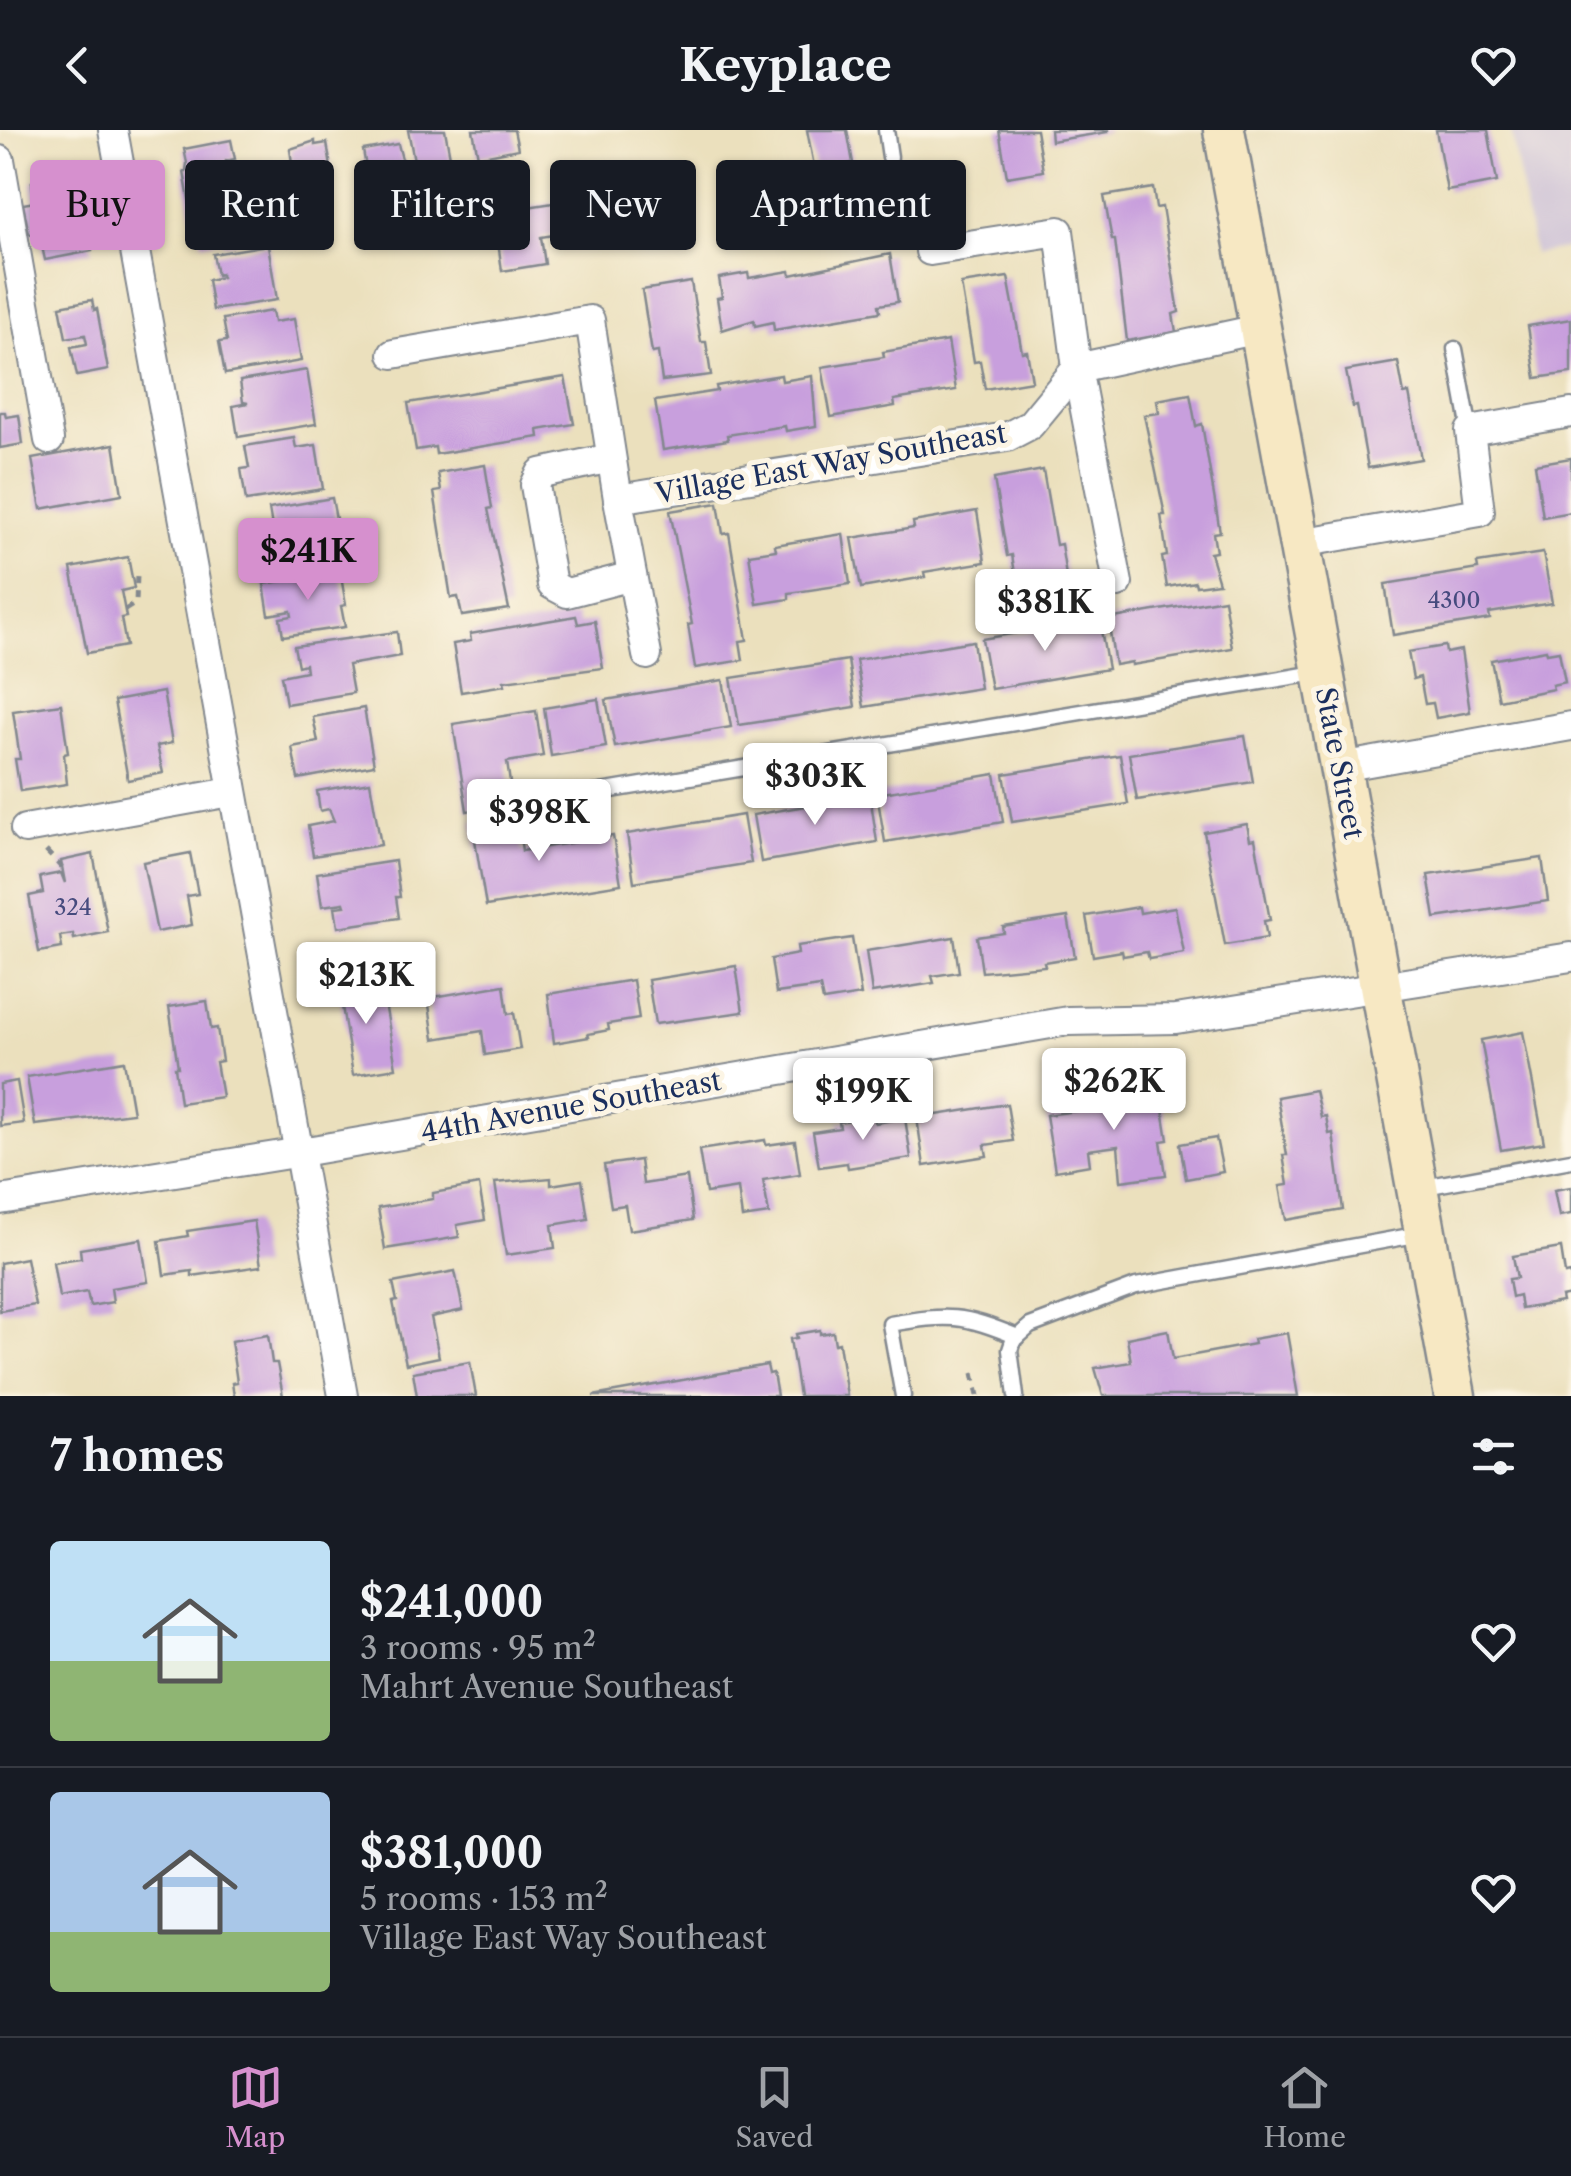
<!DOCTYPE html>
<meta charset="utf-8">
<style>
:root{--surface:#171b24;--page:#20242c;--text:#f1f3f6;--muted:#9ea1a6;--line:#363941;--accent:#d690ce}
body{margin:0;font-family:"Libre Caslon Text",serif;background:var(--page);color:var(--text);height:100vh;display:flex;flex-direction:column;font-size:38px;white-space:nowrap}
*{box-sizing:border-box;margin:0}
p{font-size:32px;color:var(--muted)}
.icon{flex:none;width:55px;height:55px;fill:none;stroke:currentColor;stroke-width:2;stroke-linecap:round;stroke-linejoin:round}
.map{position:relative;height:1266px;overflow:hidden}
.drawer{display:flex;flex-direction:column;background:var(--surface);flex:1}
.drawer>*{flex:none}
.hud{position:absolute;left:30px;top:30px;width:1000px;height:90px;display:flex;gap:20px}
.price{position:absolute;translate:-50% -85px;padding:0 22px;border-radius:10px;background:#fff;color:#222;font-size:32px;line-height:65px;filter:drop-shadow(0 2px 5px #0008)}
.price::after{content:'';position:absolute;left:50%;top:60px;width:30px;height:22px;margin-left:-15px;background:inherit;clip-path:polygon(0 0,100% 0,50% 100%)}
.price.selected{background:var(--accent);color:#111}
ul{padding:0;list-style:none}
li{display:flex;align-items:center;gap:30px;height:250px;padding:0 50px}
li+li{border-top:2px solid var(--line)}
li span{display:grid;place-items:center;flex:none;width:280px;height:200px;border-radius:10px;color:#555}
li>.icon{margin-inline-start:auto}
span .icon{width:120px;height:120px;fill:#fffc;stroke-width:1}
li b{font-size:42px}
h2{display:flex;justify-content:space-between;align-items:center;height:120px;padding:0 50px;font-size:42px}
.chip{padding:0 35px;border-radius:10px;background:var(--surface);box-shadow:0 2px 8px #0004;font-size:35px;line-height:90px}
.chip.selected{background:var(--accent);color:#111}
header{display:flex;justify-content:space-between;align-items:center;height:130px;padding:0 50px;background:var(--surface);font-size:45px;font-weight:700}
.dock{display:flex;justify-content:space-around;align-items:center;height:140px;border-top:2px solid var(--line);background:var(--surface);font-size:28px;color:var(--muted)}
.dock a{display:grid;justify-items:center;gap:5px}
.dock .selected{color:var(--accent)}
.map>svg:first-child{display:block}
</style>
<header><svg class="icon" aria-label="back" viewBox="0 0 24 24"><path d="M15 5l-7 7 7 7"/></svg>Keyplace<svg class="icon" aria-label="heart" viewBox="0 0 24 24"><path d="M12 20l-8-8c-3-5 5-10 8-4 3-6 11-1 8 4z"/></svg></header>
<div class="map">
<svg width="1571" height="1266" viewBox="0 0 1571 1266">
<rect width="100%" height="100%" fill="#fcf5e5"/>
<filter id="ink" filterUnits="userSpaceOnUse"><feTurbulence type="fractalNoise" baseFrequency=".01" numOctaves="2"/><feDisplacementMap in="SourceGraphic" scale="20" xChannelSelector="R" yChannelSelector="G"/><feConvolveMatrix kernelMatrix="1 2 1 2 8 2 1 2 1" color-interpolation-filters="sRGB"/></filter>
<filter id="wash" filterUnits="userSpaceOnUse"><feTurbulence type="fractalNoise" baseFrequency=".0048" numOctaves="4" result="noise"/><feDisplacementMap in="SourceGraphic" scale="40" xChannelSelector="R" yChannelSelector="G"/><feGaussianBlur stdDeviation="2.25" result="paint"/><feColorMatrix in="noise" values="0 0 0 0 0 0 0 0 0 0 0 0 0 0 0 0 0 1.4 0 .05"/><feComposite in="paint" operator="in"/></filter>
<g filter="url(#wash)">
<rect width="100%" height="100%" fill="#ebe0bd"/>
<!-- industrial -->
<polygon fill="#cbbfd5" points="1511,0 1571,0 1571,118 1534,124"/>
<g id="blocks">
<!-- building -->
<g fill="#c89fdd">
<polygon points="408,0 445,0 458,69 423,76"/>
<polygon points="473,0 514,0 518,19 478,27"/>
<polygon points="807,0 847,0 853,33 815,41"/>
<polygon points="999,0 1036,0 1043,41 1007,47"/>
<polygon points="1050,0 1108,0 1108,2 1051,11"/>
<polygon points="1436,0 1488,0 1497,52 1447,61"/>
<polygon points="231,10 235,29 226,31 236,86 247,84 251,104 238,107 239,111 224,114 223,110 202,113 198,91 193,92 184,42 186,42 187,33 184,19"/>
<polygon points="315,11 315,15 327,13 333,49 305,53 310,80 285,84 280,49 294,47 290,19"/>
<polygon points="398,14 407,48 369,55 363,20"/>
<polygon points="847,40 849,52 909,42 916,78 856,90 858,97 827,102 816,44"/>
<polygon points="62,46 68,75 82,73 92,121 45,130 39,103 29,104 23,74 35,72 32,52"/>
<polygon points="1153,58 1156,78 1162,77 1179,182 1173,184 1176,202 1127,211 1115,110 1112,110 1104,66"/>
<polygon points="579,69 584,100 541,107 545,134 502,141 498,112 487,113 483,84"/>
<polygon points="268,115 277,170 213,180 208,150 222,147 221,144 217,145 213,124"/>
<polygon points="890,124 898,172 879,175 880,182 774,200 773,192 755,196 754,190 722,200 717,168 722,167 719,148 748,143 749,148 790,141 791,145"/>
<polygon points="1008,147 1022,222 1027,221 1032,251 985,259 980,231 974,232 961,154"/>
<polygon points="691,152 701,212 706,212 711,245 662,251 658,222 652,223 642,160"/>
<polygon points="92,170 94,180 97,179 108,240 77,246 71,217 87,214 85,205 66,208 60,176"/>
<polygon points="272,181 274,192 294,189 301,231 225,244 219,212 227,211 223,189"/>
<polygon points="1571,189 1571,243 1536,248 1528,196"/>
<polygon points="948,211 956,260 894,270 895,276 831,287 822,237 884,227 883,222"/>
<polygon points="1398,232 1404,264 1409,263 1421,329 1368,338 1357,276 1353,277 1346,241"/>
<polygon points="307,240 316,294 238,307 233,276 248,273 243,272 240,251"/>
<polygon points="781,245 782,251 812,246 816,296 786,301 785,296 727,305 728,310 663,320 655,271 717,261 716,256"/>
<polygon points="565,247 574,294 538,300 539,307 436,324 435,317 416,320 408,273"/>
<polygon points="1190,264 1196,296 1202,294 1220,402 1213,403 1216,422 1210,423 1219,453 1196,456 1195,452 1167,457 1162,427 1167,426 1161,385 1165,385 1144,285 1159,283 1157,270"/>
<polygon points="0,282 5,282 6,287 19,285 23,314 0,318"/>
<polygon points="294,308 296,318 316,315 323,359 246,371 241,339 249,338 245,316"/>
<polygon points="114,314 122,364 41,379 32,329"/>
<polygon points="1571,328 1571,382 1543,387 1535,334"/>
<polygon points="485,335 492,378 488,379 509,479 462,486 458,467 451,468 434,362 441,361 438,343"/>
<polygon points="1043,340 1056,415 1061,414 1071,478 1022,486 1012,425 1007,426 994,349"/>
<polygon points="332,368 336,389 321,392 327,424 259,435 254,407 280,403 278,396 272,397 269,379"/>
<polygon points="718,373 723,404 729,403 747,510 740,511 743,530 695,538 688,495 692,494 670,381"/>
<polygon points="977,381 985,432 924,442 925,447 861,458 852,408 914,398 913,392"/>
<polygon points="843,404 850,454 789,463 789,469 757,474 749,424 776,420 775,415"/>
<polygon points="1543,423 1552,473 1489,483 1490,489 1393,505 1385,454 1478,439 1477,433"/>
<polygon points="128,427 134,458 121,461 126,487 121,488 126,516 87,523 71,438"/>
<polygon points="340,441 346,475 341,476 345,497 283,506 280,488 292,486 291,481 269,485 264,454"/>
<polygon points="1224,469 1232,518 1132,535 1132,532 1115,535 1108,489"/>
<polygon points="576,486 578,494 595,491 603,538 504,551 505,555 461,562 453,514 471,511 470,504"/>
<polygon points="1099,489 1108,539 991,559 982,509"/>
<polygon points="397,502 400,526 348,535 353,563 286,574 281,546 306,541 305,534 298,536 294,516"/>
<polygon points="973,511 980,558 864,577 856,530"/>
<polygon points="1445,516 1446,523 1461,520 1470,582 1436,588 1433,573 1425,574 1420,547 1413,549 1408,522"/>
<polygon points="1546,520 1547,523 1559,521 1565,552 1552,555 1553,559 1499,570 1491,530"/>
<polygon points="848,530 855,577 739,595 731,548"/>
<polygon points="723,550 731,597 615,617 606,570"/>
<polygon points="163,562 172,613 157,616 163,643 128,650 114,571"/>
<polygon points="598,569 606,617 551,626 544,578"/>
<polygon points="61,574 68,623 64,624 67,654 20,661 15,629 20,629 13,581"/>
<polygon points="364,578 374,635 298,649 292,617 318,612 313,587"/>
<polygon points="536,581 543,626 507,632 513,674 467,681 453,594"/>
<polygon points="1245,606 1253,652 1137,670 1129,624"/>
<polygon points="1120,625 1128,674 1012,692 1004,644"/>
<polygon points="995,644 1003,692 885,712 877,664"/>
<polygon points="370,652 381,715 313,726 308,696 334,691 329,679 320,681 317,661"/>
<polygon points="870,665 877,712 761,732 753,685"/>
<polygon points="517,685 522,721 613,706 621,754 486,776 472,692"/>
<polygon points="743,685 751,733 634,752 627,704"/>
<polygon points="1247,694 1250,710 1255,709 1270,790 1264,791 1267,808 1225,815 1204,702"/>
<polygon points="190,723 198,764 187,766 192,795 157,802 143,732"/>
<polygon points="93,724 108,802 74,809 73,804 60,806 62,818 39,822 29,766 43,763 40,747 61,743 65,753 61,731"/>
<polygon points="1542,728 1548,771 1435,788 1428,745"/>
<polygon points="395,731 400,767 396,767 399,788 338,797 335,777 345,776 344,773 322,776 317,743"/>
<polygon points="1139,777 1140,783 1175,777 1184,823 1149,829 1147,822 1123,826 1122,821 1093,826 1086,786"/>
<polygon points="1068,787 1075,827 1044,832 1045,836 982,842 977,807 1004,803 1003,797"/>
<polygon points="954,807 959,842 932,846 934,853 872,863 866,821"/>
<polygon points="852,808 861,865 823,871 820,857 776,863 771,829 798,824 797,816"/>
<polygon points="736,836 743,882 655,894 648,850"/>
<polygon points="371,845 376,874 385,873 396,938 353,945 338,851"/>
<polygon points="633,850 639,889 608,894 609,900 588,904 589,907 554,913 548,864"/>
<polygon points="504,855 508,884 514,883 520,919 485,925 482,901 434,909 428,868"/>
<polygon points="207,871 211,899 217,898 222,931 216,932 222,967 180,973 175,937 178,937 169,877"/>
<polygon points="1523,902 1544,1013 1501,1020 1481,910"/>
<polygon points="124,931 133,983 35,995 27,947"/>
<polygon points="17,951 24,993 0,996 0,954"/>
<polygon points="1159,954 1168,1010 1161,1011 1166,1045 1121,1051 1118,1016 1088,1020 1090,1035 1055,1041 1046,985 1077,981 1077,976 1123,968 1122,959"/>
<polygon points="1315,960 1321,987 1326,986 1329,1004 1333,1003 1343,1080 1286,1090 1280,1056 1288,1055 1283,1025 1287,1025 1277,967"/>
<polygon points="1007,974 1013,1011 985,1015 987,1026 924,1036 917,988"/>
<polygon points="874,986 875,993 905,988 911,1028 848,1038 847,1033 819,1037 813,1002 840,998 839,992"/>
<polygon points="1216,1008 1223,1042 1186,1049 1180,1014"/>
<polygon points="765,1010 766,1015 795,1011 800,1044 763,1050 769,1084 742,1088 738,1058 706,1063 699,1020"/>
<polygon points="640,1030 643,1054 687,1047 693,1090 629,1100 625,1075 611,1077 604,1035"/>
<polygon points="551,1048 551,1055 582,1050 588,1089 552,1095 555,1118 506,1125 495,1053"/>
<polygon points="479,1055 485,1090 457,1095 459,1107 385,1119 378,1078 433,1069 433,1063"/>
<polygon points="1571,1057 1571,1084 1559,1086 1554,1060"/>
<polygon points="254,1091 261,1136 192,1146 192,1141 164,1145 159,1111 188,1106 187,1101"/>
<polygon points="141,1109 148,1152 111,1158 113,1172 90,1176 87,1162 59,1167 53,1132 81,1128 80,1119"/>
<polygon points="1561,1118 1565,1144 1571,1143 1571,1165 1561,1167 1562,1172 1521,1179 1519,1165 1512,1167 1509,1149 1517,1148 1513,1126"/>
<polygon points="26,1128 35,1175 0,1181 0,1133"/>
<polygon points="455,1141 463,1180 431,1187 439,1227 406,1234 393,1172 397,1171 393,1153"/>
<polygon points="820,1200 820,1204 833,1202 835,1214 839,1213 847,1266 799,1266 790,1209 797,1208 796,1204"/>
<polygon points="1168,1200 1173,1229 1254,1214 1253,1209 1287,1203 1298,1266 1103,1266 1095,1238 1131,1232 1127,1208"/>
<polygon points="268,1205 272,1233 277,1233 283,1266 234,1266 232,1253 237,1252 231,1211"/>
<polygon points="470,1232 476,1266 417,1266 413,1242"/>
<polygon points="767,1235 769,1244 773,1243 777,1266 593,1266"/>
</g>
</g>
</g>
<g filter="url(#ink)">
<use href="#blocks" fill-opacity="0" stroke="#83888e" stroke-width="2.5"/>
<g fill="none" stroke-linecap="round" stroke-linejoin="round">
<defs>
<g id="lane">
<polyline points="886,0 890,27"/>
<polyline points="1455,219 1470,301"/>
<polyline points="576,666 1322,542"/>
<polyline points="1419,1058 1571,1030"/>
<path d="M903,1266l-13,-72c60,-10 71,-10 128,13"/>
<polyline points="1016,1266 1010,1220 1013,1211 1030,1196 1136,1156 1421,1104"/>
</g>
<g id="street">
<polyline points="113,0 343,1266"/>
<polyline points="0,30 49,310"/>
<polyline points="930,121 1059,101 1077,238 1118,453"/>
<polyline points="393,224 590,190 618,369 1007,307 1030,295 1077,238 1259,199"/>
<polyline points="611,328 541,343 535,355 552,455 567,463 632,446"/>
<polyline points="618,369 647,525"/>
<polyline points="1300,413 1480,382 1470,301 1571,283"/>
<polyline points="1341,637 1571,596"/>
<polyline points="25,699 231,662"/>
<polyline points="0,1070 301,1022 1068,891 1176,889 1571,827"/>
</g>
<polyline id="secondary" points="1224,0 1455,1266"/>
</defs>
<!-- lane casing -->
<use href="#lane" stroke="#83888e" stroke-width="19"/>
<!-- street casing -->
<use href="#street" stroke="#83888e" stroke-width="32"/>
<!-- secondary casing -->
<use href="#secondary" stroke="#83888e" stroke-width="45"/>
<!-- path -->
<g stroke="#83888e" stroke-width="5" stroke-dasharray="8 8" stroke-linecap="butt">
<polyline points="125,480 136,473 137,444"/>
<polyline points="46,721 62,738"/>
<polyline points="973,1243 978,1266"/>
</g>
<!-- lane -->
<use href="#lane" stroke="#fff" stroke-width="14"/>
<!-- street -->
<use href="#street" stroke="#fff" stroke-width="28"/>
<!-- secondary -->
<use href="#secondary" stroke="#f7e8c3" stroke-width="40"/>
</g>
</g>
<g text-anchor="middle" stroke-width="10" stroke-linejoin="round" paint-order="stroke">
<!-- number labels -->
<g font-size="22" fill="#464b7e">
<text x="1454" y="478">4300</text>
<text x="73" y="785">324</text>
</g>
<!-- street labels -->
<g font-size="28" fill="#1b2f5e" stroke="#fcf5e5">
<text transform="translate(831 333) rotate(-10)" y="10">Village East Way Southeast</text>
<text transform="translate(1340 633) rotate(79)" y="10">State Street</text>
<text transform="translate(571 976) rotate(-10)" y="10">44th Avenue Southeast</text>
</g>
</g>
</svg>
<b class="price selected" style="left:308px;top:473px">$241K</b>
<b class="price" style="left:1045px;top:524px">$381K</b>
<b class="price" style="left:815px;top:698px">$303K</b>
<b class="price" style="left:539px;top:734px">$398K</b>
<b class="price" style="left:366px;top:897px">$213K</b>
<b class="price" style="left:1114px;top:1003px">$262K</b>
<b class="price" style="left:863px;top:1013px">$199K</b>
<div class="hud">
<a class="chip selected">Buy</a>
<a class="chip">Rent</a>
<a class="chip">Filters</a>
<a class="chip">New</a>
<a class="chip">Apartment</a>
</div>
</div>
<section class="drawer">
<h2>7 homes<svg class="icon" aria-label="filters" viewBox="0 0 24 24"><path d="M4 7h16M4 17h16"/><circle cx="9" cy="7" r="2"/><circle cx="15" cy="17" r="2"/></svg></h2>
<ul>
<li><span style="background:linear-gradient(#bfe0f5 60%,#8fb573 0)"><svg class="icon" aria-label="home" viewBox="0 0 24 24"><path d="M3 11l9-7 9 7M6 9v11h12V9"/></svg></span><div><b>$241,000</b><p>3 rooms · 95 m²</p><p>Mahrt Avenue Southeast</p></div><svg class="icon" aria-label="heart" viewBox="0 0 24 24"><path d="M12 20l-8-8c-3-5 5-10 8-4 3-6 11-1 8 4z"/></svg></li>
<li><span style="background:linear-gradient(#a9c7e8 70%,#8fb573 0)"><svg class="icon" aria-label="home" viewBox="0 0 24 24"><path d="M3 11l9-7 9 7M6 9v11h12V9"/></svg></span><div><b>$381,000</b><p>5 rooms · 153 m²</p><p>Village East Way Southeast</p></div><svg class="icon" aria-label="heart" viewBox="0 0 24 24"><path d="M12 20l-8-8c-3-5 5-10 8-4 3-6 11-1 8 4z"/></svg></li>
</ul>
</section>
<nav class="dock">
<a class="selected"><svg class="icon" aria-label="map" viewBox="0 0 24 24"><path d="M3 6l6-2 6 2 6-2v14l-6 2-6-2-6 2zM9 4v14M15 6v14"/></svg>Map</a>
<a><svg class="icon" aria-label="saved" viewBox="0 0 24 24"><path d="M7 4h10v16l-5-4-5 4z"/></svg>Saved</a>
<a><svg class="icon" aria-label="home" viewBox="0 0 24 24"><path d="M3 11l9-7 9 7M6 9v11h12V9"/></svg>Home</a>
</nav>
